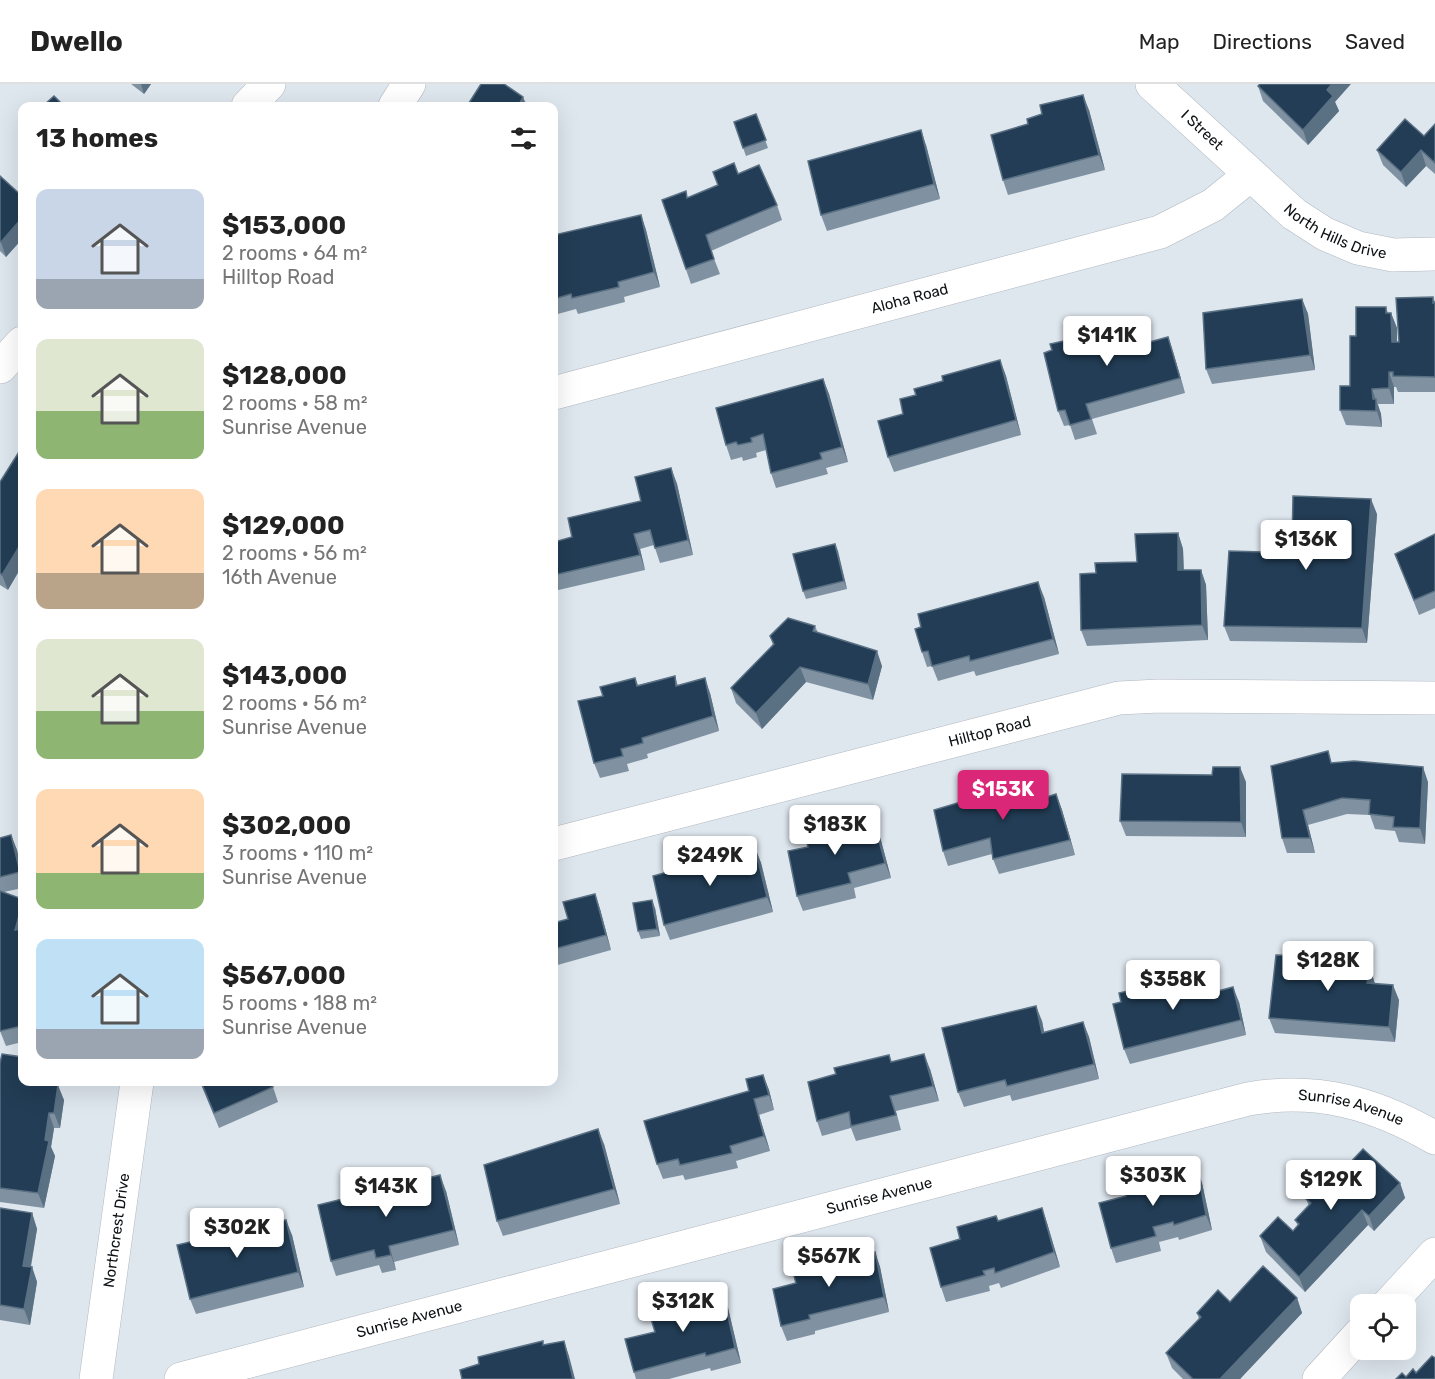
<!DOCTYPE html>
<meta charset="utf-8">
<style>
:root{--surface:#fff;--page:#f6f6f6;--text:#222;--muted:#767676;--line:#e0e0e0;--accent:#db2777}
body{margin:0;font-family:Rubik,sans-serif;background:var(--page);color:var(--text);height:100vh;display:flex;flex-direction:column;font-size:22px;white-space:nowrap}
*{box-sizing:border-box;margin:0}
p{font-size:20px;color:var(--muted)}
.icon{flex:none;width:33px;height:33px;fill:none;stroke:currentColor;stroke-width:2;stroke-linecap:round;stroke-linejoin:round}
.map{position:relative;flex:1;overflow:hidden}
.sheet{position:absolute;left:18px;top:18px;width:540px;height:984px;display:flex;flex-direction:column;background:var(--surface);border-radius:12px;box-shadow:0 6px 24px #0002}
.sheet>*{flex:none}
.fabs{position:absolute;left:1350px;top:1210px;display:grid;gap:12px}
.fabs a{display:grid;place-items:center;width:66px;height:66px;border-radius:12px;background:var(--surface);box-shadow:0 6px 24px #0002;font-size:30px}
.price{position:absolute;translate:-50% -51px;padding:0 14px;border-radius:6px;background:#fff;color:#222;font-size:20px;line-height:39px;filter:drop-shadow(0 2px 3px #0008)}
.price::after{content:'';position:absolute;left:50%;top:36px;width:18px;height:14px;margin-left:-9px;background:inherit;clip-path:polygon(0 0,100% 0,50% 100%)}
.price.selected{background:var(--accent);color:#fff}
ul{padding:0;list-style:none}
li{display:flex;align-items:center;gap:18px;height:150px;padding:0 18px}
li span{display:grid;place-items:center;flex:none;width:168px;height:120px;border-radius:12px;color:#555}
li>.icon{margin-inline-start:auto}
span .icon{width:72px;height:72px;fill:#fffc;stroke-width:1}
li b{font-size:26px}
h2{display:flex;justify-content:space-between;align-items:center;height:72px;padding:0 18px;font-size:26px}
header{display:flex;align-items:center;gap:36px;box-sizing:border-box;height:84px;padding:0 30px;background:var(--surface);border-bottom:2px solid var(--line)}
header strong{font-size:28px}
nav{display:flex;gap:33px;margin-inline-start:auto;font-size:21px}
.map>svg:first-child{display:block}
</style>
<header>
<strong>Dwello</strong>
<nav><a>Map</a><a>Directions</a><a>Saved</a></nav>
</header>
<div class="map">
<svg width="1435" height="1295" viewBox="0 0 1435 1295">
<rect width="100%" height="100%" fill="#dee6ee"/>
<g fill="none" stroke-linecap="round" stroke-linejoin="round">
<defs>
<g id="minor">
<path id="s1" d="M1152,0l142,130 31,20 33,14 35,7 42,-1"/>
<polyline points="248,22 269,0"/>
<polyline points="395,22 409,0"/>
<polyline points="0,283 22,259"/>
<path id="s2" d="M554,309l606,-161 53,-27 37,-30"/>
<path id="s3" d="M554,760l565,-146 40,-2 276,2"/>
<polyline points="1388,1221 1435,1170"/>
<path id="s4" d="M96,1295l41,-297"/>
<path id="s5" d="M181,1295l1067,-280c69,-12 127,4 187,39"/>
<polyline points="1319,1295 1360,1250"/>
</g>
</defs>
<!-- minor casing -->
<use href="#minor" stroke="#b1b8c0" stroke-width="34"/>
<!-- minor -->
<use href="#minor" stroke="#fff" stroke-width="33"/>
</g>
<!-- wall -->
<g fill="#8092a2">
<polygon points="131,0 151,0 144,10"/>
<polygon points="1258,2 1335,18 1339,27 1308,61 1263,17"/>
<polygon points="1089,26 1105,86 1008,111 1003,96"/>
<polygon points="756,30 768,64 746,72 734,38"/>
<polygon points="1435,40 1435,90 1426,82 1406,103 1383,81 1377,66 1424,52"/>
<polygon points="926,61 940,115 827,147 821,131"/>
<polygon points="713,88 738,90 777,121 782,136 711,167 720,190 691,200 662,116 688,114 718,101"/>
<polygon points="0,92 22,112 22,155 6,173 0,167"/>
<polygon points="641,131 646,146 660,203 624,213 625,218 578,230 576,225 554,231 554,151"/>
<polygon points="1433,213 1435,218 1435,308 1398,308 1396,303 1394,303 1394,320 1378,320 1381,330 1382,343 1346,341 1340,326 1350,302 1356,252 1386,223 1388,229 1391,229 1397,244 1397,258 1399,258"/>
<polygon points="1302,215 1308,230 1315,286 1212,300 1206,285"/>
<polygon points="1168,253 1173,268 1185,309 1092,335 1097,350 1075,356 1070,341 1064,342 1058,327 1146,259"/>
<polygon points="1000,276 1006,292 1021,351 894,388 888,373 903,330 916,311 943,297"/>
<polygon points="823,295 829,310 848,378 826,384 828,390 776,404 771,389 766,366 756,369 757,373 743,377 742,373 731,376 726,361"/>
<polygon points="671,384 677,400 693,471 660,479 654,461 640,465 645,486 554,507 554,458 572,453 641,417"/>
<polygon points="0,398 8,506 0,501"/>
<polygon points="1377,430 1367,559 1230,557 1224,542 1294,469 1292,461"/>
<polygon points="1178,449 1183,465 1184,486 1201,486 1206,501 1208,556 1087,562 1081,546 1096,489 1137,478"/>
<polygon points="1435,450 1435,524 1419,531 1395,470"/>
<polygon points="835,460 847,505 806,515 803,507"/>
<polygon points="1044,513 1059,570 976,592 974,587 938,597 932,582 927,583 922,568"/>
<polygon points="815,542 818,549 882,582 873,616 806,598 762,645 736,619 731,604 773,561 770,552"/>
<polygon points="675,592 678,602 710,609 719,647 647,670 648,674 627,680 629,687 600,694 594,679 603,612 635,594 638,601"/>
<polygon points="1332,679 1428,698 1425,760 1399,758 1395,747 1375,745 1370,731 1347,730 1308,741 1315,769 1287,769 1282,754"/>
<polygon points="1212,691 1246,698 1246,753 1126,752 1120,737"/>
<polygon points="1019,694 1027,719 1056,710 1062,726 1075,771 999,790 993,775 992,770 948,782 943,767 981,712"/>
<polygon points="879,749 891,794 854,804 856,814 803,827 797,812"/>
<polygon points="11,751 17,766 22,791 22,804 4,808 22,815 22,958 6,962 0,947 0,754"/>
<polygon points="755,764 761,779 773,828 670,856 664,841"/>
<polygon points="595,810 600,825 611,866 554,882 554,826 558,838 568,835"/>
<polygon points="655,824 660,852 641,855 638,847"/>
<polygon points="1368,884 1370,884 1375,900 1399,916 1395,958 1275,949 1269,934"/>
<polygon points="1202,890 1209,910 1239,918 1246,951 1130,980 1124,965 1121,918"/>
<polygon points="1042,937 1044,948 1083,938 1089,953 1099,995 1012,1017 1010,1011 964,1023 958,1008"/>
<polygon points="891,978 930,985 939,1017 896,1027 901,1046 856,1057 851,1044 822,1052 817,1037"/>
<polygon points="0,979 53,1000 64,1016 60,1044 54,1044 51,1063 55,1072 44,1124 0,1118"/>
<polygon points="763,991 769,1006 774,1026 759,1031 770,1067 736,1077 738,1084 685,1096 683,1091 663,1095 657,1080 749,1007"/>
<polygon points="200,998 273,1003 278,1018 219,1044"/>
<polygon points="604,1060 620,1120 503,1152 497,1137"/>
<polygon points="1346,1083 1400,1099 1405,1114 1374,1147 1368,1141 1305,1208 1266,1168 1260,1152 1293,1147 1298,1142 1295,1136 1309,1122 1306,1115"/>
<polygon points="1197,1084 1202,1099 1212,1146 1179,1156 1178,1153 1159,1158 1161,1167 1116,1179 1111,1164 1126,1112"/>
<polygon points="446,1107 459,1161 394,1178 396,1186 382,1189 379,1181 336,1192 331,1177"/>
<polygon points="0,1124 32,1129 37,1145 31,1183 32,1183 37,1198 30,1241 0,1236"/>
<polygon points="1042,1124 1047,1139 1060,1183 1001,1204 999,1199 989,1202 990,1207 946,1218 941,1203 960,1155 998,1137"/>
<polygon points="292,1151 304,1203 196,1230 190,1215"/>
<polygon points="875,1168 880,1183 889,1228 815,1247 815,1250 787,1257 781,1242 796,1199"/>
<polygon points="1297,1214 1302,1229 1240,1295 1183,1295 1172,1284 1166,1269 1199,1235 1197,1229 1230,1218"/>
<polygon points="728,1224 741,1279 711,1287 710,1284 669,1295 636,1295 634,1288 655,1248"/>
</g>
<!-- shaded-wall -->
<g fill="#5a7083">
<polygon points="141,0 151,0 144,10"/>
<polygon points="1332,0 1351,0 1335,18 1339,27 1308,61 1303,46 1327,6"/>
<polygon points="1083,11 1089,26 1105,86 1099,71"/>
<polygon points="523,13 527,22 518,22"/>
<polygon points="921,46 926,61 940,115 934,100"/>
<polygon points="1421,66 1426,82 1406,103 1401,88"/>
<polygon points="641,131 646,146 660,203 654,188"/>
<polygon points="22,134 22,155 6,173 1,158"/>
<polygon points="1302,215 1308,230 1315,286 1310,271"/>
<polygon points="1391,229 1397,244 1397,273 1392,258"/>
<polygon points="1168,253 1173,268 1185,309 1180,294"/>
<polygon points="1000,276 1006,292 1021,351 1016,336"/>
<polygon points="1389,288 1394,303 1394,320 1389,304"/>
<polygon points="823,295 829,310 848,378 842,363"/>
<polygon points="1372,305 1381,330 1382,343 1373,315"/>
<polygon points="671,384 677,400 693,471 688,456"/>
<polygon points="1371,415 1377,430 1367,559 1362,544"/>
<polygon points="1178,449 1183,465 1184,501 1178,486"/>
<polygon points="634,450 640,465 645,486 640,471"/>
<polygon points="22,458 22,482 8,506 2,491"/>
<polygon points="835,460 838,467 847,505 844,497"/>
<polygon points="1201,486 1206,501 1208,556 1202,541"/>
<polygon points="1038,498 1044,513 1059,570 1053,555"/>
<polygon points="877,567 882,582 873,616 868,600"/>
<polygon points="800,583 806,598 762,645 756,629"/>
<polygon points="705,594 710,609 719,647 713,632"/>
<polygon points="1240,683 1246,698 1246,753 1241,738"/>
<polygon points="1423,683 1428,698 1425,760 1420,744"/>
<polygon points="1056,710 1062,726 1075,771 1070,756"/>
<polygon points="1303,726 1308,741 1315,769 1310,754"/>
<polygon points="873,734 879,749 891,794 885,779"/>
<polygon points="11,751 17,766 22,791 22,795"/>
<polygon points="755,764 761,779 773,828 767,813"/>
<polygon points="595,810 600,825 611,866 606,851"/>
<polygon points="652,816 655,824 660,852 657,845"/>
<polygon points="22,821 22,855 15,846"/>
<polygon points="1365,874 1369,888 1370,884 1375,900 1367,899 1363,884"/>
<polygon points="1202,890 1208,905 1212,925 1207,910"/>
<polygon points="1393,901 1399,916 1395,958 1389,943"/>
<polygon points="1233,903 1239,918 1246,951 1241,936"/>
<polygon points="1036,922 1042,937 1047,964 1042,949"/>
<polygon points="1083,938 1089,953 1099,995 1094,980"/>
<polygon points="924,970 930,985 939,1017 933,1002"/>
<polygon points="763,991 769,1006 774,1026 769,1011"/>
<polygon points="45,998 53,998 51,1014 45,999"/>
<polygon points="58,1001 64,1016 60,1044 54,1029"/>
<polygon points="754,1015 759,1031 770,1067 764,1052"/>
<polygon points="49,1029 54,1044 51,1063 55,1072 44,1124 38,1109"/>
<polygon points="598,1045 604,1060 620,1120 614,1105"/>
<polygon points="1197,1084 1202,1099 1212,1146 1206,1131"/>
<polygon points="440,1091 446,1107 459,1161 454,1146"/>
<polygon points="1400,1099 1405,1114 1374,1147 1369,1132"/>
<polygon points="1042,1124 1047,1139 1060,1183 1054,1168"/>
<polygon points="1362,1126 1368,1141 1305,1208 1299,1193"/>
<polygon points="32,1129 37,1145 28,1197 23,1182"/>
<polygon points="286,1136 292,1151 304,1203 298,1188"/>
<polygon points="389,1162 394,1178 396,1186 391,1171"/>
<polygon points="875,1168 880,1183 889,1228 884,1213"/>
<polygon points="32,1183 37,1198 30,1241 24,1225"/>
<polygon points="723,1209 728,1224 741,1279 735,1264"/>
<polygon points="1297,1214 1302,1229 1240,1295 1220,1295"/>
<polygon points="564,1257 569,1272 575,1295 573,1295"/>
</g>
<!-- building -->
<g fill="#223d55" stroke="#5a7083" stroke-width="1.5">
<polygon points="481,0 504,0 523,13 518,22 467,22"/>
<polygon points="1260,0 1332,0 1327,6 1333,12 1303,46 1258,2"/>
<polygon points="1083,11 1099,71 1003,96 991,51 1028,40 1027,35 1042,30 1040,21"/>
<polygon points="54,12 64,22 43,22"/>
<polygon points="756,30 766,56 743,64 734,38"/>
<polygon points="1405,35 1424,52 1435,40 1435,79 1421,66 1401,88 1377,66"/>
<polygon points="921,46 934,100 821,131 808,77"/>
<polygon points="734,79 738,90 759,81 777,121 706,151 714,175 686,185 662,116 686,107 687,114 718,101 713,88"/>
<polygon points="0,92 22,112 22,134 1,158 0,157"/>
<polygon points="641,131 654,188 618,198 619,203 572,214 571,210 554,215 554,151"/>
<polygon points="1433,213 1433,219 1435,218 1435,293 1393,292 1393,288 1389,288 1389,304 1372,305 1373,315 1376,315 1376,327 1340,326 1340,302 1350,302 1350,252 1356,252 1356,223 1386,223 1386,229 1391,229 1392,258 1399,258 1396,214"/>
<polygon points="1302,215 1310,271 1206,285 1203,229"/>
<polygon points="1137,234 1146,259 1168,253 1180,294 1086,320 1091,335 1070,341 1065,326 1058,327 1044,269 1052,266 1050,260 1109,247 1107,242"/>
<polygon points="1000,276 1016,336 888,373 878,337 903,330 900,315 916,311 914,305 943,297 942,292"/>
<polygon points="823,295 842,363 820,369 822,375 771,389 763,350 751,354 752,358 738,361 736,358 726,361 716,324"/>
<polygon points="22,363 22,458 2,491 0,489 0,398"/>
<polygon points="671,384 688,456 655,464 650,446 634,450 640,471 554,491 554,458 572,453 568,434 641,417 635,393"/>
<polygon points="1293,412 1371,415 1362,544 1224,542 1229,467 1298,469 1298,461 1292,461"/>
<polygon points="1178,449 1178,486 1201,486 1202,541 1081,546 1080,490 1096,489 1095,479 1137,478 1135,450"/>
<polygon points="1435,450 1435,507 1414,516 1395,470"/>
<polygon points="835,460 844,497 803,507 793,470"/>
<polygon points="1038,498 1053,555 970,577 969,572 932,582 928,567 922,568 915,545 921,543 918,530"/>
<polygon points="788,534 815,542 813,547 877,567 868,600 800,583 756,629 731,604 774,560 770,552"/>
<polygon points="675,592 676,602 705,594 713,632 642,654 643,659 621,665 623,672 594,679 578,617 603,612 600,603 635,594 637,602"/>
<polygon points="1328,667 1331,679 1354,677 1423,683 1420,744 1393,743 1394,733 1369,730 1370,716 1342,714 1303,726 1310,754 1282,754 1271,682"/>
<polygon points="1213,683 1240,683 1241,738 1120,737 1122,690 1212,691"/>
<polygon points="1019,694 1026,720 1056,710 1070,756 993,775 990,754 943,767 934,726 981,712 979,706"/>
<polygon points="873,734 885,779 848,789 851,799 797,812 788,767 808,763 805,749"/>
<polygon points="11,751 20,788 0,793 0,754"/>
<polygon points="755,764 767,813 664,841 653,792"/>
<polygon points="0,807 22,815 22,821 15,846 21,845 22,851 22,942 0,947"/>
<polygon points="595,810 606,851 554,865 554,828 557,838 568,835 563,818"/>
<polygon points="652,816 657,845 638,847 633,819"/>
<polygon points="1276,871 1365,874 1363,884 1370,884 1367,899 1393,901 1389,943 1269,934"/>
<polygon points="1202,890 1207,910 1233,903 1241,936 1124,965 1113,920 1121,918 1119,909"/>
<polygon points="1036,922 1042,949 1083,938 1094,980 1007,1002 1005,996 958,1008 942,944"/>
<polygon points="2,970 22,973 22,998 45,998 45,999 58,1001 54,1029 49,1029 45,1056 49,1057 38,1109 0,1104 0,979"/>
<polygon points="924,970 933,1002 890,1012 896,1031 851,1042 849,1028 817,1037 808,998 836,990 834,984 889,971 891,978"/>
<polygon points="763,991 769,1011 754,1015 764,1052 730,1062 732,1069 680,1081 678,1075 657,1080 644,1037 749,1007 746,995"/>
<polygon points="201,998 270,998 273,1003 214,1029"/>
<polygon points="598,1045 614,1105 497,1137 484,1081"/>
<polygon points="1363,1065 1400,1099 1369,1132 1362,1126 1299,1193 1260,1152 1278,1133 1293,1147 1299,1140 1295,1136 1311,1119 1306,1115 1340,1078 1346,1083"/>
<polygon points="1197,1084 1206,1131 1174,1141 1173,1138 1153,1143 1156,1152 1111,1164 1099,1119 1126,1112 1124,1101"/>
<polygon points="440,1091 454,1146 389,1162 391,1171 376,1174 374,1166 331,1177 318,1121"/>
<polygon points="0,1124 32,1129 23,1182 32,1183 24,1225 0,1221"/>
<polygon points="1042,1124 1054,1168 995,1189 994,1184 983,1187 985,1191 941,1203 930,1164 960,1155 957,1143 996,1132 998,1137"/>
<polygon points="286,1136 298,1188 190,1215 177,1161"/>
<polygon points="875,1168 884,1213 809,1231 810,1235 781,1242 773,1205 796,1199 793,1188"/>
<polygon points="1263,1182 1297,1214 1220,1295 1193,1295 1166,1269 1201,1233 1197,1229 1218,1206 1230,1218"/>
<polygon points="723,1209 735,1264 706,1272 705,1269 634,1288 625,1255 655,1248 649,1228"/>
<polygon points="543,1257 543,1261 564,1257 573,1295 462,1295 460,1286 479,1280 478,1273"/>
<polygon points="1432,1272 1435,1274 1435,1295 1396,1295 1402,1289 1406,1293 1413,1285 1416,1289"/>
</g>
<g text-anchor="middle" stroke-width="6" stroke-linejoin="round" paint-order="stroke">
<!-- street labels -->
<g font-size="15" fill="#0e1113" stroke="#dee6ee">
<text dy="5" stroke="none"><textPath href="#s1" startOffset="68">I Street</textPath></text>
<text dy="5" stroke="none"><textPath href="#s1" startOffset="238">North Hills Drive</textPath></text>
<text dy="5" stroke="none"><textPath href="#s2" startOffset="368">Aloha Road</textPath></text>
<text dy="5" stroke="none"><textPath href="#s3" startOffset="450">Hilltop Road</textPath></text>
<text dy="5" stroke="none"><textPath href="#s5" startOffset="1208">Sunrise Avenue</textPath></text>
<text dy="5" stroke="none"><textPath href="#s5" startOffset="722">Sunrise Avenue</textPath></text>
<text dy="5" stroke="none"><textPath href="#s4" startOffset="150">Northcrest Drive</textPath></text>
<text dy="5" stroke="none"><textPath href="#s5" startOffset="236">Sunrise Avenue</textPath></text>
</g>
</g>
</svg>
<div class="fabs">
<a><svg class="icon" aria-label="locate" viewBox="0 0 24 24"><circle cx="12" cy="12" r="6"/><path d="M12 2v4M12 18v4M2 12h4M18 12h4"/></svg></a>
</div>
<b class="price" style="left:1107px;top:283px">$141K</b>
<b class="price" style="left:1306px;top:487px">$136K</b>
<b class="price selected" style="left:1003px;top:737px">$153K</b>
<b class="price" style="left:835px;top:772px">$183K</b>
<b class="price" style="left:710px;top:803px">$249K</b>
<b class="price" style="left:1328px;top:908px">$128K</b>
<b class="price" style="left:1173px;top:927px">$358K</b>
<b class="price" style="left:1153px;top:1123px">$303K</b>
<b class="price" style="left:1331px;top:1127px">$129K</b>
<b class="price" style="left:386px;top:1134px">$143K</b>
<b class="price" style="left:237px;top:1175px">$302K</b>
<b class="price" style="left:829px;top:1204px">$567K</b>
<b class="price" style="left:683px;top:1249px">$312K</b>
<section class="sheet">
<h2>13 homes<svg class="icon" aria-label="filters" viewBox="0 0 24 24"><path d="M4 7h16M4 17h16"/><circle cx="9" cy="7" r="2"/><circle cx="15" cy="17" r="2"/></svg></h2>
<ul>
<li><span style="background:linear-gradient(#c9d6e8 75%,#9aa5b1 0)"><svg class="icon" aria-label="home" viewBox="0 0 24 24"><path d="M3 11l9-7 9 7M6 9v11h12V9"/></svg></span><div><b>$153,000</b><p>2 rooms · 64 m²</p><p>Hilltop Road</p></div></li>
<li><span style="background:linear-gradient(#dfe7d0 60%,#8fb573 0)"><svg class="icon" aria-label="home" viewBox="0 0 24 24"><path d="M3 11l9-7 9 7M6 9v11h12V9"/></svg></span><div><b>$128,000</b><p>2 rooms · 58 m²</p><p>Sunrise Avenue</p></div></li>
<li><span style="background:linear-gradient(#ffd9b3 70%,#b9a48a 0)"><svg class="icon" aria-label="home" viewBox="0 0 24 24"><path d="M3 11l9-7 9 7M6 9v11h12V9"/></svg></span><div><b>$129,000</b><p>2 rooms · 56 m²</p><p>16th Avenue</p></div></li>
<li><span style="background:linear-gradient(#dfe7d0 60%,#8fb573 0)"><svg class="icon" aria-label="home" viewBox="0 0 24 24"><path d="M3 11l9-7 9 7M6 9v11h12V9"/></svg></span><div><b>$143,000</b><p>2 rooms · 56 m²</p><p>Sunrise Avenue</p></div></li>
<li><span style="background:linear-gradient(#ffd9b3 70%,#8fb573 0)"><svg class="icon" aria-label="home" viewBox="0 0 24 24"><path d="M3 11l9-7 9 7M6 9v11h12V9"/></svg></span><div><b>$302,000</b><p>3 rooms · 110 m²</p><p>Sunrise Avenue</p></div></li>
<li><span style="background:linear-gradient(#bfe0f5 75%,#9aa5b1 0)"><svg class="icon" aria-label="home" viewBox="0 0 24 24"><path d="M3 11l9-7 9 7M6 9v11h12V9"/></svg></span><div><b>$567,000</b><p>5 rooms · 188 m²</p><p>Sunrise Avenue</p></div></li>
</ul>
</section>
</div>
